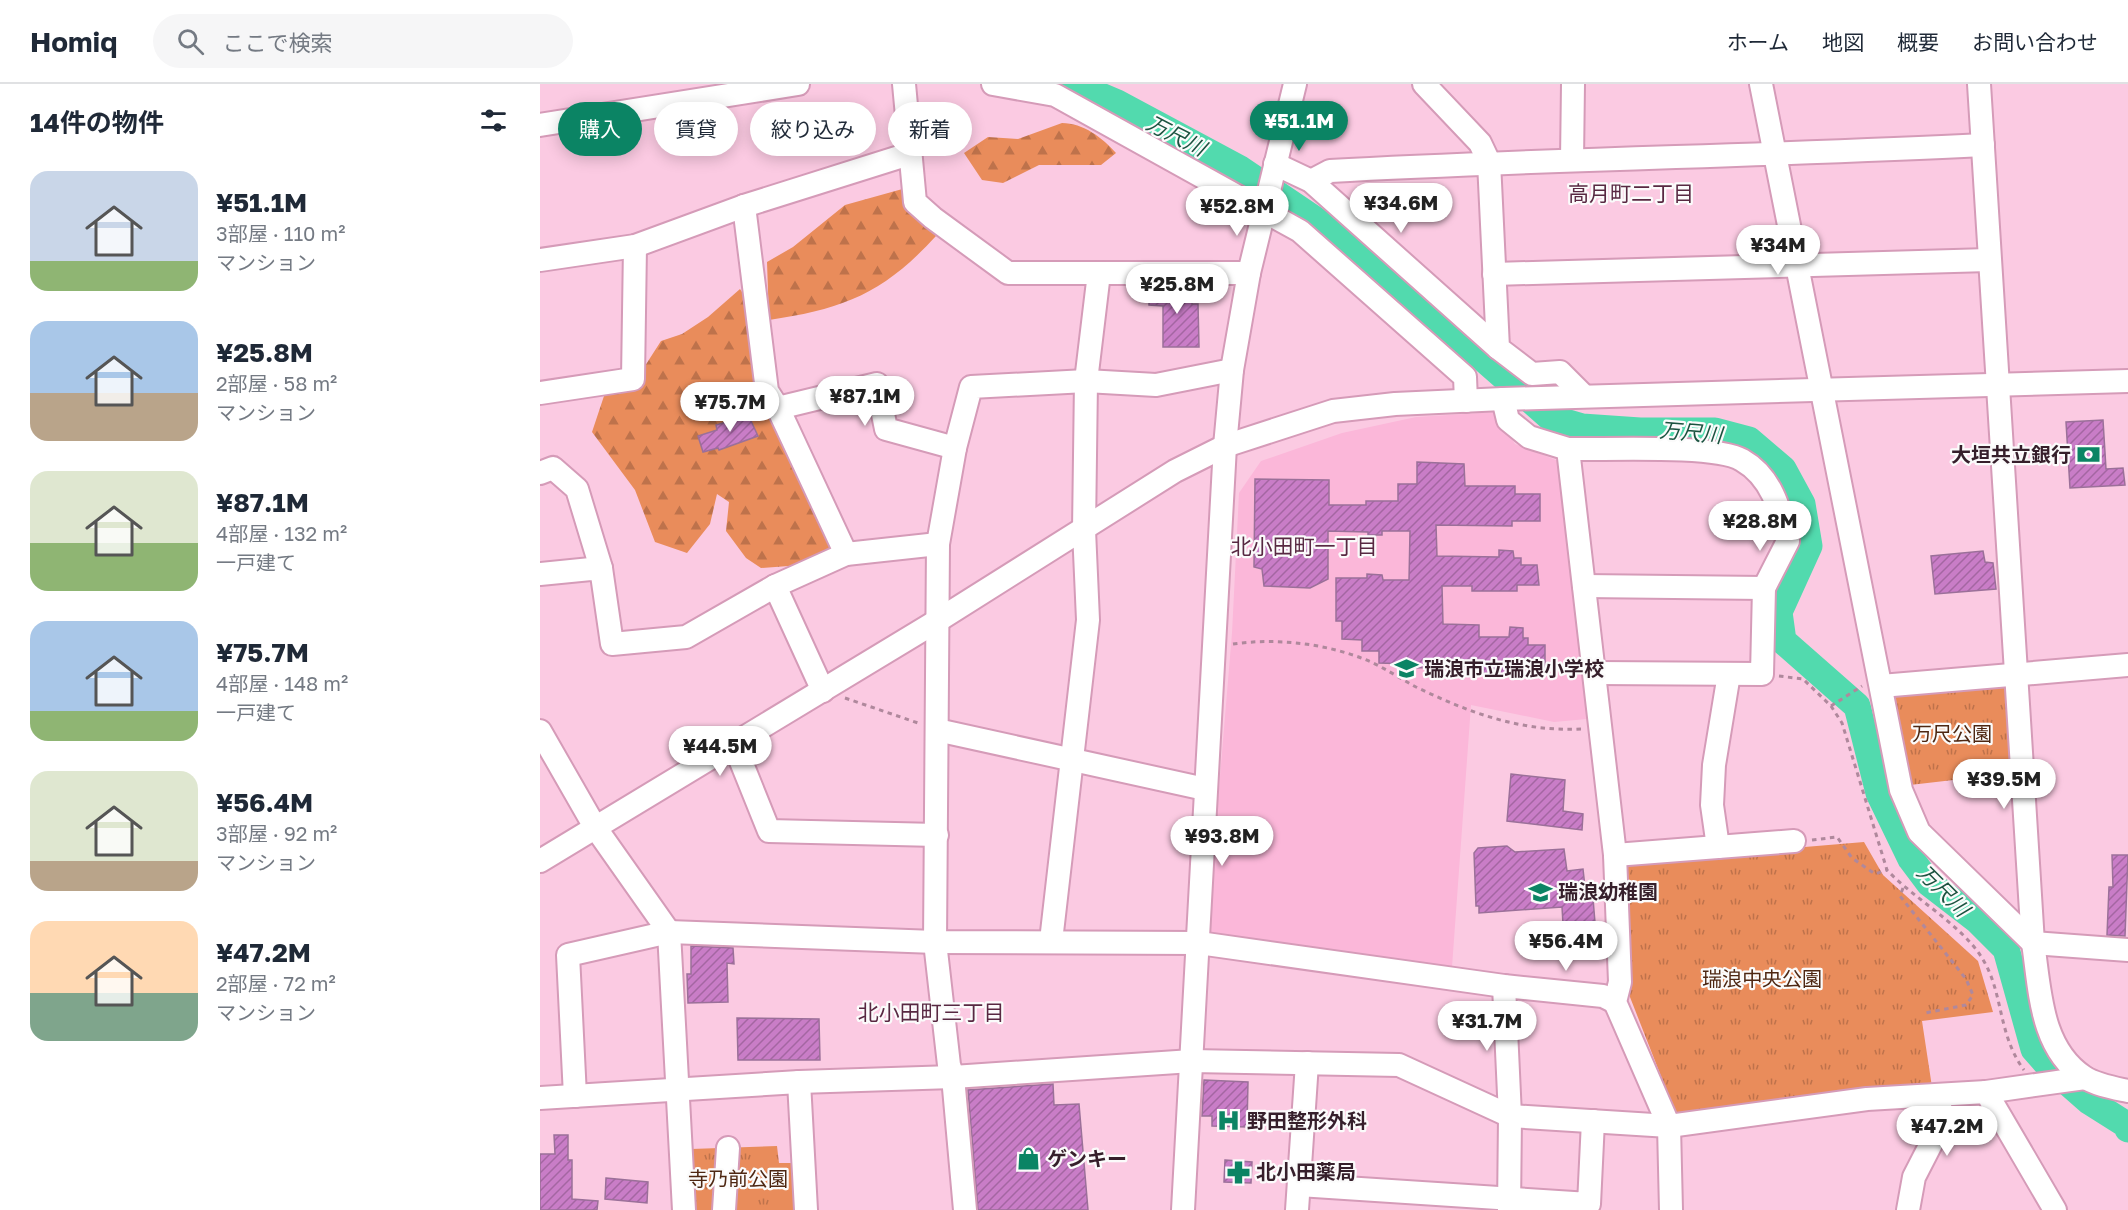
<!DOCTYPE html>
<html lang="ja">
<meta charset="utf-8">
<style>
:root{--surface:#fff;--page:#f6f6f7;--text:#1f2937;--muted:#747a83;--line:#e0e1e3;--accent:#0b8464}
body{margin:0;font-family:"Golos Text","Noto Sans JP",sans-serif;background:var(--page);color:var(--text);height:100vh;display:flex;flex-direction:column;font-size:22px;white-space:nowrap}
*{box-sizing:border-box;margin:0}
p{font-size:20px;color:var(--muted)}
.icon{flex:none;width:33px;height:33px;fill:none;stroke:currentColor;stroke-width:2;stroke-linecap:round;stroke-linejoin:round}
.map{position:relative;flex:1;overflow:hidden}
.drawer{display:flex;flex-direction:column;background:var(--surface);width:540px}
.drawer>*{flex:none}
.top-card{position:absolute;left:18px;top:18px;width:570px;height:54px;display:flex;gap:12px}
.price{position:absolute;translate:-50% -51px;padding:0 14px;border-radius:21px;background:#fff;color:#222;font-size:20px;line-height:39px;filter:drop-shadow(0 2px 3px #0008)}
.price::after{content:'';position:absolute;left:50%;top:36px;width:18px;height:14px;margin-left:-9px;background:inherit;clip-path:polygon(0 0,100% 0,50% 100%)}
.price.current{background:var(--accent);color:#fff}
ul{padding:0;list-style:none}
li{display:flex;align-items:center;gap:18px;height:150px;padding:0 30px}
li span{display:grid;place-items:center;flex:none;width:168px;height:120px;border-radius:18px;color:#555}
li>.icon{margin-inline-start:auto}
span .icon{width:72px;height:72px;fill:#fffc;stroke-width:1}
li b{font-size:26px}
h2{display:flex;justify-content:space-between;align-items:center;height:72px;padding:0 30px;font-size:26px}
.chip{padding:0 21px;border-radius:27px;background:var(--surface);box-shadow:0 3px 15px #0003;font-size:21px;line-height:54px}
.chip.current{background:var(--accent);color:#fff}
header{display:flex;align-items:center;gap:36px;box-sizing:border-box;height:84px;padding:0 30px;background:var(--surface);border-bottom:2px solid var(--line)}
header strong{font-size:28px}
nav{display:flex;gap:33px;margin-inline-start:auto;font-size:21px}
.search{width:420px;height:54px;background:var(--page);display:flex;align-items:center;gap:15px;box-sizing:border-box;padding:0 21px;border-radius:33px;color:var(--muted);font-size:22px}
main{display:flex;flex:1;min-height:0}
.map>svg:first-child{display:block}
</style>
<header>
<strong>Homiq</strong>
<div class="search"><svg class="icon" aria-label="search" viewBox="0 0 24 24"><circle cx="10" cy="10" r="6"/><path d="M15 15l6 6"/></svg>ここで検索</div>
<nav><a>ホーム</a><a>地図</a><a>概要</a><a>お問い合わせ</a></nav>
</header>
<main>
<section class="drawer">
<h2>14件の物件<svg class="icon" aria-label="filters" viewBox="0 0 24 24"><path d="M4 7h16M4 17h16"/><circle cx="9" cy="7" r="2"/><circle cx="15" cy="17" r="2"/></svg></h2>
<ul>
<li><span style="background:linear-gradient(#c9d6e8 75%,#8fb573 0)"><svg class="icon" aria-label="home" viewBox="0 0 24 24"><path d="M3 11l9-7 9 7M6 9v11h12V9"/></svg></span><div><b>¥51.1M</b><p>3部屋 · 110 m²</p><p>マンション</p></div></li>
<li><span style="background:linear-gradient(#a9c7e8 60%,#b9a48a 0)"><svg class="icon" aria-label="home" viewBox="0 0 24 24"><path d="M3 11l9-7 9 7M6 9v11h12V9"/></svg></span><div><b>¥25.8M</b><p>2部屋 · 58 m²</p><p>マンション</p></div></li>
<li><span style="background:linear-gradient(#dfe7d0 60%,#8fb573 0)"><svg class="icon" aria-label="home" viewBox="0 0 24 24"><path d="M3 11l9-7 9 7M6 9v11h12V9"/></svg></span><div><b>¥87.1M</b><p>4部屋 · 132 m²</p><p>一戸建て</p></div></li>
<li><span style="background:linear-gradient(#a9c7e8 75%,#8fb573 0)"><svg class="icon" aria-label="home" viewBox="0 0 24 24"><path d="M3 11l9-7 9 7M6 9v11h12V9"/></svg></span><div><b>¥75.7M</b><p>4部屋 · 148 m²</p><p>一戸建て</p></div></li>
<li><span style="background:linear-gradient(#dfe7d0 75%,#b9a48a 0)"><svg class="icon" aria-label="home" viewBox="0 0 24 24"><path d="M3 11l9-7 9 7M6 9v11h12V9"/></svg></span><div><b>¥56.4M</b><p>3部屋 · 92 m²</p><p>マンション</p></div></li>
<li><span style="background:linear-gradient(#ffd9b3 60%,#7fa58c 0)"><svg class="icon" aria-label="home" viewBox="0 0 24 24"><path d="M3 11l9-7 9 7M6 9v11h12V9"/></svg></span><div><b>¥47.2M</b><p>2部屋 · 72 m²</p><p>マンション</p></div></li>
</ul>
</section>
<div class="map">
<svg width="1588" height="1126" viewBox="0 0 1588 1126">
<defs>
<pattern id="grass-tufts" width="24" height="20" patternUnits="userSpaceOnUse" patternTransform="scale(1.5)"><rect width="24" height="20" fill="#e98c5b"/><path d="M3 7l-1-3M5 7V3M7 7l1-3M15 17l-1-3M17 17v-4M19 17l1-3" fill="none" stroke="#be724b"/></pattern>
<pattern id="forest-firs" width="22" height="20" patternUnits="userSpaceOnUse" patternTransform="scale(1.5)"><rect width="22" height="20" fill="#e98c5b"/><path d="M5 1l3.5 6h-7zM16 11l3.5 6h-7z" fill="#be724b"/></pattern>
<pattern id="building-hatch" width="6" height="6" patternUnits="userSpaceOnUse" patternTransform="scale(1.5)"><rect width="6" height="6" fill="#c97dc7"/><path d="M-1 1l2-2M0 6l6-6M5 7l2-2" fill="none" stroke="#a466a2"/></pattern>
</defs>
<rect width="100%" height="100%" fill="#fbcae2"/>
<!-- built -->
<polygon fill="#fbb7d9" points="956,328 975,360 1021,378 1047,635 1014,638 931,621 912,883 667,848 692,549 699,409 721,377 802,349 876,333"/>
<!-- grass -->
<g fill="url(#grass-tufts)">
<polygon points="1469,600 1474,689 1370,701 1350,610"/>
<polygon points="1324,758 1343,791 1438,877 1453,928 1382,937 1392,1003 1148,1034 1135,1028 1088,908 1081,784 1088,778"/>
<polygon points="237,1062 239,1079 255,1079 257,1126 153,1126 151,1065"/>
</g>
<!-- forest -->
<g fill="url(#forest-firs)">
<path d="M522,39c21,0 41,15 54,30l-15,12h-62l-36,18 -21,-3 -18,-27 24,-16 30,2z"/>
<path d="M366,104l3,19 27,29c-52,57 -92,73 -167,84l-2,-58 26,-15 52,-42z"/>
<polygon points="200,205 211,221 258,383 292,463 262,481 221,484 206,474 186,447 189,418 177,410 170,440 147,469 115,458 95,406 52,348 65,309 103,285 121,257 142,250 168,233"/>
</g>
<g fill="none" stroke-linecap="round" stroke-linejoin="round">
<!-- river -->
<polyline stroke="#52daae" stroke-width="27" points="533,0 577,19 700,85 817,164 1011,334 1042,343 1100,347 1175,347 1209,356 1243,385 1262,420 1269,462 1239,528 1243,557 1317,622 1339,709 1371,775 1389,799 1437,836 1466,865 1494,965 1508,981 1549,1017 1587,1041 1588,1045"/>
</g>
<!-- building -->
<g fill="url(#building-hatch)" stroke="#9b7099" stroke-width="1.5">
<polygon points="609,202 652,202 652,220 658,220 659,263 623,263 623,222 609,221"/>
<polygon points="205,324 218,352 179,366 178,364 163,368 158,352 177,346 176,341 193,336 190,329"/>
<polygon points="1563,336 1566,385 1583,384 1585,401 1530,404 1526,338"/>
<polygon points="877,378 924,380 925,402 975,402 975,410 1000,410 1000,437 972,437 972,442 896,441 897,472 959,473 959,466 973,467 974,474 981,474 981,481 997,481 999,501 977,501 977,507 932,507 932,502 902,502 903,540 939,541 939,553 969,553 970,543 983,544 983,554 988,554 988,561 1005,561 1005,584 984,583 984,590 938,589 938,582 873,584 872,580 839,579 839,567 822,567 822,556 802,555 802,537 796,537 796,494 827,494 827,490 842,491 843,496 869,496 870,447 842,447 842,451 828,451 828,448 788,447 788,495 770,504 724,502 722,485 714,483 715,395 789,396 789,421 826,421 826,417 858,417 858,400 877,400"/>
<polygon points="1443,467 1445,478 1453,479 1456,505 1395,510 1391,472"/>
<polygon points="971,690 1025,696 1023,727 1043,730 1042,746 967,737"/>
<polygon points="967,762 975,768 1024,765 1027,787 1043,785 1045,803 1052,802 1057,863 1035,863 1024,857 1022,823 939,829 939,822 936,822 934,769 938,764"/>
<polygon points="1572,771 1588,771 1585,852 1567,851 1569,803 1573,803"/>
<polygon points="151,862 193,864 194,880 187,879 188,918 148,919 147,890 151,890"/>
<polygon points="197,934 279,935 280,976 198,976"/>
<polygon points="664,996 708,998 707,1043 672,1042 672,1032 662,1032"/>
<polygon points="513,1000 514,1021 539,1020 548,1126 438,1126 428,1006"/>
<polygon points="14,1051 28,1051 28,1076 32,1076 32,1115 58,1117 57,1126 0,1126 0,1070 15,1070"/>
<polygon points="685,1076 712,1078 711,1099 684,1098"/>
<polygon points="66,1094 108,1098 107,1119 65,1115"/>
</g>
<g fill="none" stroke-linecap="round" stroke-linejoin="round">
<defs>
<g id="minor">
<polyline points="364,0 375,118 393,134 468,189 709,189"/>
<polyline points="453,0 515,11 760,147 925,293 926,317"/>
<polyline points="884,0 940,59 949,78 958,264 992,290 1020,288 1044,312"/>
<polyline points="1221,0 1361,706 1379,748 1493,859 1588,866"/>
<path d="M1439,0l54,859c7,46 7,105 51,134 12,8 30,11 44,14"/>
<polyline points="0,41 258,0"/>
<polyline points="1032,76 1033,0"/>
<polyline points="735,80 771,97 958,264"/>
<path d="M771,97l19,-10c218,-12 435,-15 653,-26"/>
<polyline points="204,122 227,307 238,324 306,470"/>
<polyline points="0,176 95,162 204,122 369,70"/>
<polyline points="954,190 1449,176"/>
<polyline points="0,309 93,295 95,162"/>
<polyline points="963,315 968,336 989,353 1028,365 1075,771 1080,898 1075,918 1129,1042 1131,1126"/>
<polyline points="238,324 337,300 346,345 415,364"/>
<path d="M1028,365c36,1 147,-5 174,11 30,17 38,50 46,81l-24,47 -2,86 -167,-1"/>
<polyline points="0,389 13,384 37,405 61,484"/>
<polyline points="0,490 61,484 72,560 146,553 235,502 306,470 398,460"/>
<polyline points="235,502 283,607"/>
<polyline points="1044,502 1224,504"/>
<polyline points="1341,602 1588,581"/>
<polyline points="397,646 665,705"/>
<polyline points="0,647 55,743 129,848 144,1126"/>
<polyline points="194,660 229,747 397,751"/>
<polyline points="1178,763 1172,721 1174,681 1189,590"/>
<polyline points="1075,771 1254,757"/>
<polyline points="0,777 397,537 635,387 685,362 793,327 855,320 963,315 1588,297"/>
<polyline points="511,857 548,536 544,446 546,297 559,189"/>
<polyline points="964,902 970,1032 969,1126"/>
<polyline points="259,998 266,1126"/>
<polyline points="1446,1008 1545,994"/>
<polyline points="35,1012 28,871 129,848 395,858 659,859 964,902 1063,912 1075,918"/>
<polyline points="0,1014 259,998 413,993 652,977 859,981 970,1032 1129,1042 1327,1015 1446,1008 1515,1126"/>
<polyline points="759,1101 1049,1120 1053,1037"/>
<polyline points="184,1126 188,1064"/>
<polyline points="425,1126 413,993 409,981 395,858 398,460 415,364 431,303 546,297 616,301 692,286"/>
<polyline points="643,1126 685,362 692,286 709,189 755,0"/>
<polyline points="757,1126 767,979"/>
<polyline points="1368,1126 1374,1093 1393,1056 1402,1011"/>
</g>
</defs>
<!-- minor casing -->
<use href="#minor" stroke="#d59bb8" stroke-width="26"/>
<!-- path -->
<g stroke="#af889c" stroke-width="3" stroke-dasharray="4.5 4.5" stroke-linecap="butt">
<path d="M693,560c42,-6 90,-1 131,15 18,7 35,19 52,28 54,26 105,45 166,42"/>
<path d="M1239,592l24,3 28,27 11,17 45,147c27,29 74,54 95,88 22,35 15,75 42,112"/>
<polyline points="305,614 378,639"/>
<polyline points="1291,622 1322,602"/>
<polyline points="1272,756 1297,753 1312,774 1335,790 1347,786"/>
<polyline points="1363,804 1360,812 1426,895 1433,911 1426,921 1385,929"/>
<polyline points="237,1096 248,1095"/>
</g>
<!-- minor -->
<use href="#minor" stroke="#fff" stroke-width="22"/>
</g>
<!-- icons -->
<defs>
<symbol id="bank-bare" viewBox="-9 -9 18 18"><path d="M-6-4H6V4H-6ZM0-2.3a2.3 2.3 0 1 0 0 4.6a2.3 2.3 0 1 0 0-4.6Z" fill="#0b8464" stroke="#fbfbfb" stroke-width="2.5" paint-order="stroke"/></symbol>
<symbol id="school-bare" viewBox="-9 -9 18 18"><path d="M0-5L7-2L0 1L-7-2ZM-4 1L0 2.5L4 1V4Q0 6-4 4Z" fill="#0b8464" stroke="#fbfbfb" stroke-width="2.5" paint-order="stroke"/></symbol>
<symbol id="hospital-bare" viewBox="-9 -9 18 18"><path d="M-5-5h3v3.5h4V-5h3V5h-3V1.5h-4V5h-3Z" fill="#0b8464" stroke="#fbfbfb" stroke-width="2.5" paint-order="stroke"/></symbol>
<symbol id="shop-bare" viewBox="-9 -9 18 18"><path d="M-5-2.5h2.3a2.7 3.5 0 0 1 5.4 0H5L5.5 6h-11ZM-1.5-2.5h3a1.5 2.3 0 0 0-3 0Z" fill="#0b8464" stroke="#fbfbfb" stroke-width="2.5" paint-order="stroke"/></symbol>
<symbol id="pharmacy-bare" viewBox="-9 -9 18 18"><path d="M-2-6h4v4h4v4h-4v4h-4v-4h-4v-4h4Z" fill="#0b8464" stroke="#fbfbfb" stroke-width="2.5" paint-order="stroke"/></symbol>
</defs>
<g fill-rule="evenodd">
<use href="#bank-bare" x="1532" y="354" width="33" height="33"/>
<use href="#school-bare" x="850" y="568" width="33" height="33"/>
<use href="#school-bare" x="984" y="792" width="33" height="33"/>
<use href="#hospital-bare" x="672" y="1020" width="33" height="33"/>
<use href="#shop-bare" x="472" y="1058" width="33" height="33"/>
<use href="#pharmacy-bare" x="682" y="1072" width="33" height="33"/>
</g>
<g text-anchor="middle" stroke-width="4.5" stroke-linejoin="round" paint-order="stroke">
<!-- poi labels -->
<g font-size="20" font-weight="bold" fill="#361f2b" stroke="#fbfbfb" text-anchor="start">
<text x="1531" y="378" text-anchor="end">大垣共立銀行</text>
<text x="884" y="592">瑞浪市立瑞浪小学校</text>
<text x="1018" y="815">瑞浪幼稚園</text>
<text x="707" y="1044">野田整形外科</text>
<text x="507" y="1082">ゲンキー</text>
<text x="716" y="1095">北小田薬局</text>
</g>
<!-- park labels -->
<g font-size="20" fill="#4e2712" stroke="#fbfbfb">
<text x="1412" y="657">万尺公園</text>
<text x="1222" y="902">瑞浪中央公園</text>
<text x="198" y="1102">寺乃前公園</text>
</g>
<!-- water labels -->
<g font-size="21" font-style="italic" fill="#1b5340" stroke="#fbfbfb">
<text transform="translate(636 52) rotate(27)" y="7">万尺川</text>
<text transform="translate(1151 349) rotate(5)" y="7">万尺川</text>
<text transform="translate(1403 807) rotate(45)" y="7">万尺川</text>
</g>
<!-- neighbourhood labels -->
<g font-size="21" fill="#582842" stroke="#fbfbfb">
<text x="1091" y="117">高月町二丁目</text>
<text x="764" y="470">北小田町一丁目</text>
<text x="391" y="936">北小田町三丁目</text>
</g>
</g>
</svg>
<b class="price current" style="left:759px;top:68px">¥51.1M</b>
<b class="price" style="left:861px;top:150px">¥34.6M</b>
<b class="price" style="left:697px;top:153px">¥52.8M</b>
<b class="price" style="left:1238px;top:192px">¥34M</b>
<b class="price" style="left:637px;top:231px">¥25.8M</b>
<b class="price" style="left:325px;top:343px">¥87.1M</b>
<b class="price" style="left:190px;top:349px">¥75.7M</b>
<b class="price" style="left:1220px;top:468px">¥28.8M</b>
<b class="price" style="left:180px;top:693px">¥44.5M</b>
<b class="price" style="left:1464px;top:726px">¥39.5M</b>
<b class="price" style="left:682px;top:783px">¥93.8M</b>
<b class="price" style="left:1026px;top:888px">¥56.4M</b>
<b class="price" style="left:947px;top:968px">¥31.7M</b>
<b class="price" style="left:1407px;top:1073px">¥47.2M</b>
<div class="top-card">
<a class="chip current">購入</a>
<a class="chip">賃貸</a>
<a class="chip">絞り込み</a>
<a class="chip">新着</a>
</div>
</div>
</main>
